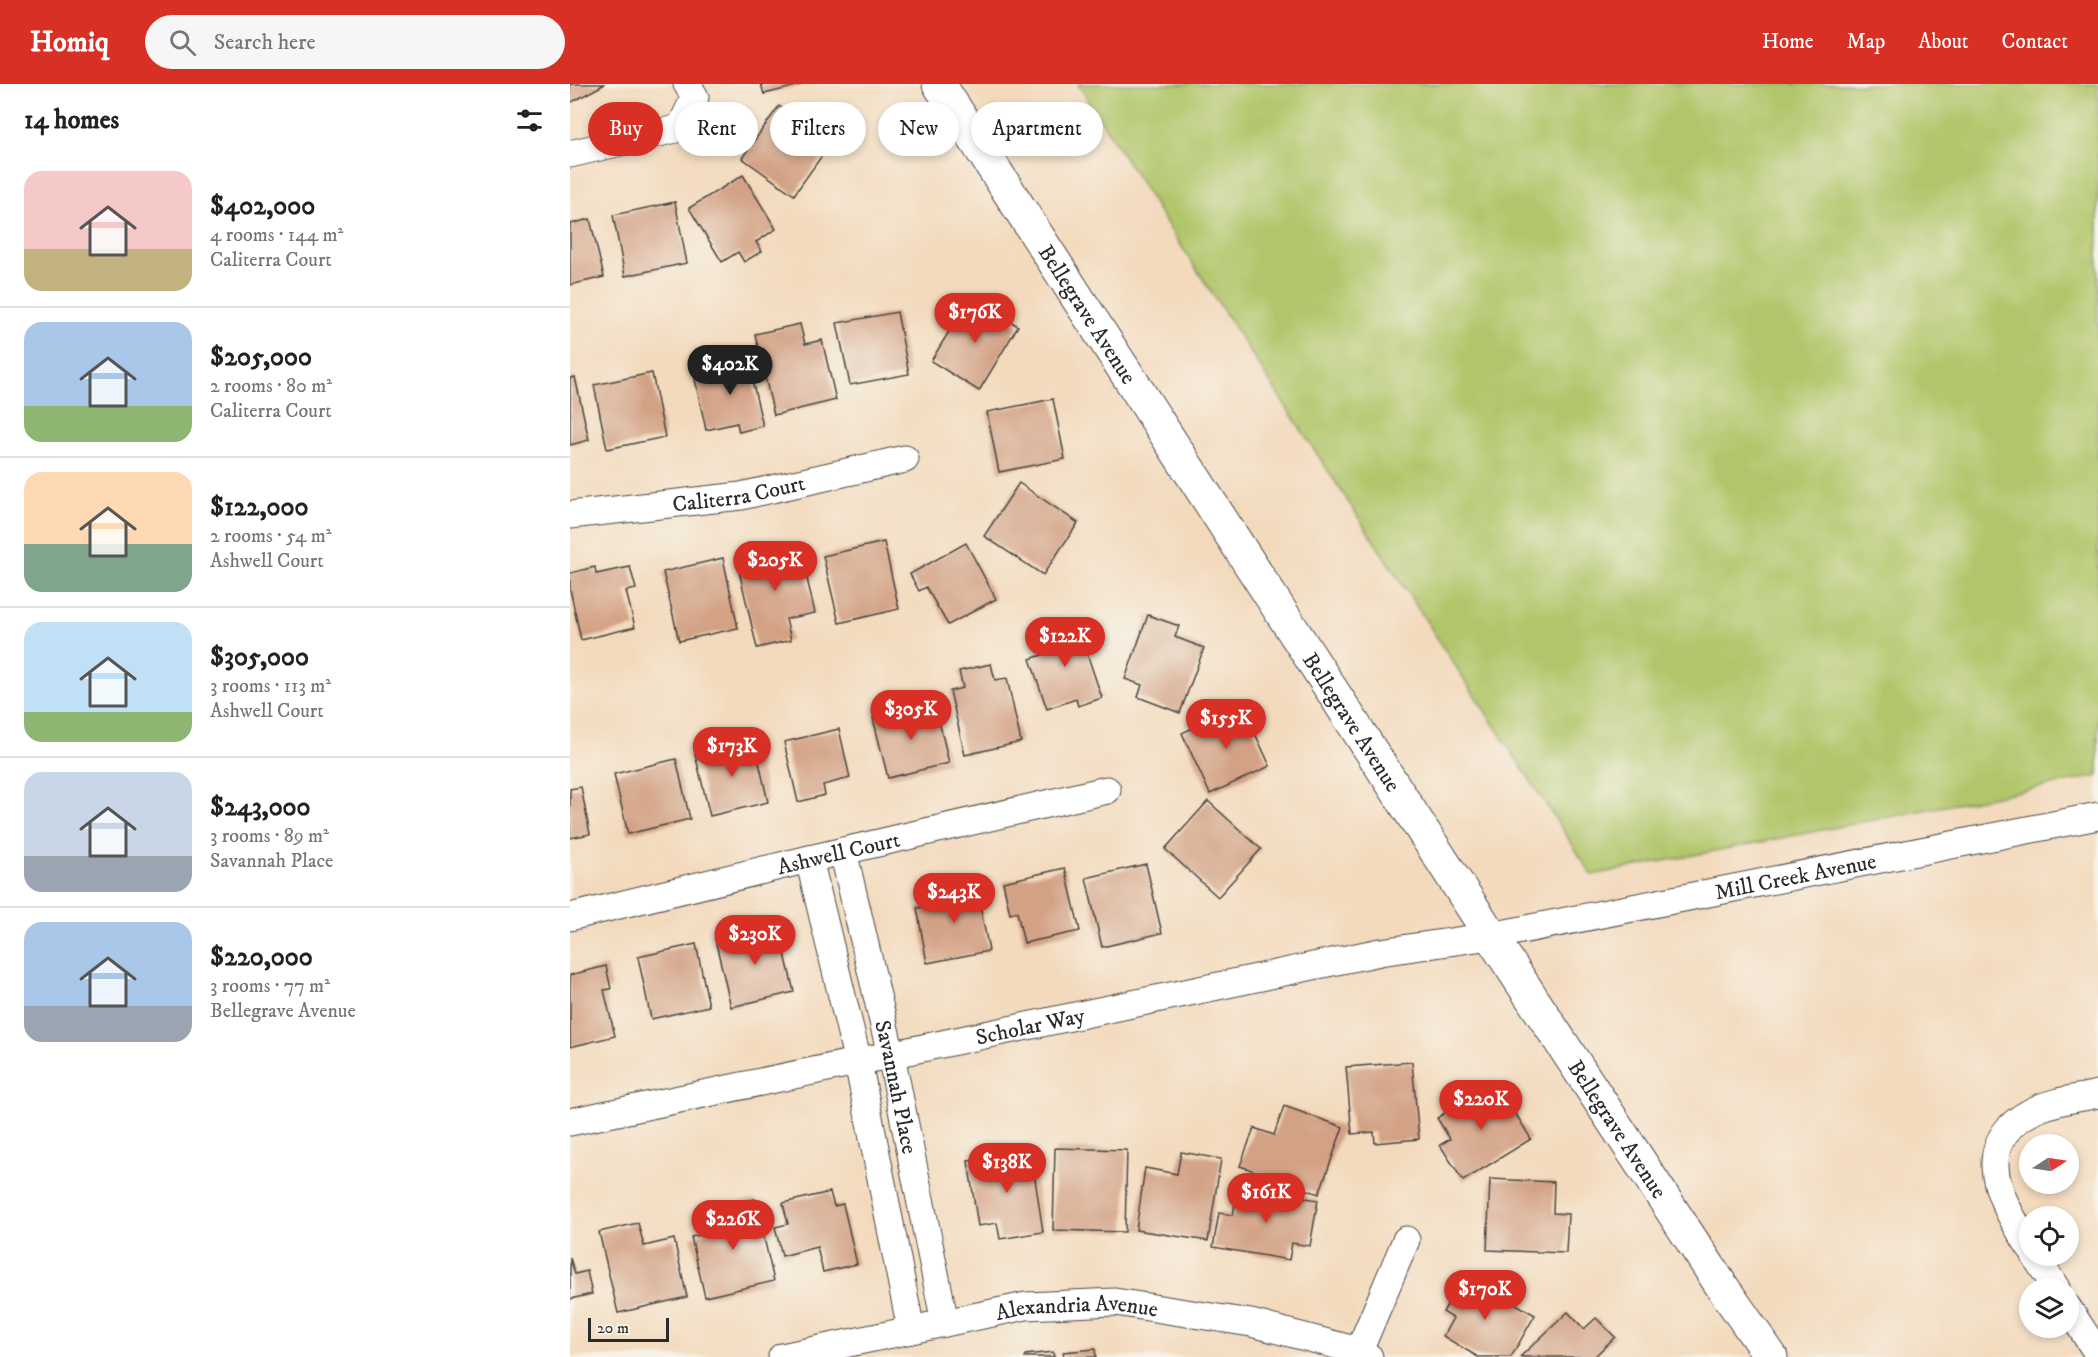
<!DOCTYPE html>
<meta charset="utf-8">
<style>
:root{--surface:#fff;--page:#f6f6f6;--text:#222;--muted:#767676;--line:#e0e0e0;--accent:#d93025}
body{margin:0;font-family:"IM FELL DW Pica",serif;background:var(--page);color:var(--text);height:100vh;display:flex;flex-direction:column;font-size:22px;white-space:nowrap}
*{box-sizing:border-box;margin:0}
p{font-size:20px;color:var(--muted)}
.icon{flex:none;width:33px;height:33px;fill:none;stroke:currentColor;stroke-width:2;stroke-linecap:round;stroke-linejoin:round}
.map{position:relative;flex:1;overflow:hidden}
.panel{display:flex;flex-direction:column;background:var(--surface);width:570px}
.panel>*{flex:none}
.top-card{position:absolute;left:18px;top:18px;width:570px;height:54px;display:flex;gap:12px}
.needle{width:39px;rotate:78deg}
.fabs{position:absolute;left:1449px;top:1050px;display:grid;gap:12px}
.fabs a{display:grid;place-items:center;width:60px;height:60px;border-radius:50%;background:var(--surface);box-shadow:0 3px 9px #0003;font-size:30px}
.scale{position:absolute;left:18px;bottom:15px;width:81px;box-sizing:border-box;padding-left:6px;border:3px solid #2b2b2b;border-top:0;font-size:16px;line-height:21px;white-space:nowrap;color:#2b2b2b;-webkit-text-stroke:4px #f7f3e8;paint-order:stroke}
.price{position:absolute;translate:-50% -51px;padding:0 14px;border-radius:21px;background:var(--accent);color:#fff;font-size:20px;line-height:39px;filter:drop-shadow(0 2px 3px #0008)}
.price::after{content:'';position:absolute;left:50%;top:36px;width:18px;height:14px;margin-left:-9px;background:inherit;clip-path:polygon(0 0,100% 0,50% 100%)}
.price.selected{background:#222;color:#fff}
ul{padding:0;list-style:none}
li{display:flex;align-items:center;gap:18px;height:150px;padding:0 24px}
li+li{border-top:2px solid var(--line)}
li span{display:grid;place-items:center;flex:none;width:168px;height:120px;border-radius:18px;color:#555}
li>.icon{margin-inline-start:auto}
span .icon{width:72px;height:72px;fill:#fffc;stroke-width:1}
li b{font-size:26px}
h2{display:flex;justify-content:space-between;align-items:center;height:72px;padding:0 24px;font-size:26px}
.chip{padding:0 21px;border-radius:27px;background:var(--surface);box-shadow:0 3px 9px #0003;font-size:21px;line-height:54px}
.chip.selected{background:var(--accent);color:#fff}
header{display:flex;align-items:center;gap:36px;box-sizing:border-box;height:84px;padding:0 30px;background:var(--accent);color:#fff}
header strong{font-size:28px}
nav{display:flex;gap:33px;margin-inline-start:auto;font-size:21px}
.search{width:420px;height:54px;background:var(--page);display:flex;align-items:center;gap:15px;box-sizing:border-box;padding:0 21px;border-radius:33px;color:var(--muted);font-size:22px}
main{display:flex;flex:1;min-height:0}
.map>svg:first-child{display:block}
</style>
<header>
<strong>Homiq</strong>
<div class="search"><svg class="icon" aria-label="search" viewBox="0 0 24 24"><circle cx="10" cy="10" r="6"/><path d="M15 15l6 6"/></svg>Search here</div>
<nav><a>Home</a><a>Map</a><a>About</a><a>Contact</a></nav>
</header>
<main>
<section class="panel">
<h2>14 homes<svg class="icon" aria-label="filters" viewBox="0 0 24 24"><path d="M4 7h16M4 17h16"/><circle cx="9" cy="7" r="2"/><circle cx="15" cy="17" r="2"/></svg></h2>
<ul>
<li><span style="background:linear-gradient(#f6c9c9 65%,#c2b280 0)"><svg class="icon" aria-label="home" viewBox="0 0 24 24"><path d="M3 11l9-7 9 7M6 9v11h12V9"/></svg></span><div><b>$402,000</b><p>4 rooms · 144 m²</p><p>Caliterra Court</p></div></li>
<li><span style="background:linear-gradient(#a9c7e8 70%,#8fb573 0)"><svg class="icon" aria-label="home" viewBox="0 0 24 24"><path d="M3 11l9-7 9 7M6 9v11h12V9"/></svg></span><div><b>$205,000</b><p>2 rooms · 80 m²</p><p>Caliterra Court</p></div></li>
<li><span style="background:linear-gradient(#ffd9b3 60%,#7fa58c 0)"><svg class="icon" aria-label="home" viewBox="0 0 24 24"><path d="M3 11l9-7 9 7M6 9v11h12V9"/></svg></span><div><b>$122,000</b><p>2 rooms · 54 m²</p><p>Ashwell Court</p></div></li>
<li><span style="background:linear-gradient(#bfe0f5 75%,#8fb573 0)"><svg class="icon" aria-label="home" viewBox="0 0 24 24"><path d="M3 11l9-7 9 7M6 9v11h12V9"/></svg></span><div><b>$305,000</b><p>3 rooms · 113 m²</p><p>Ashwell Court</p></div></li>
<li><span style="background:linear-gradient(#c9d6e8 70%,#9aa5b1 0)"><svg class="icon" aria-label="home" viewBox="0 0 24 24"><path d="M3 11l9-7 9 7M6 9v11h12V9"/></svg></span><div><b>$243,000</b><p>3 rooms · 89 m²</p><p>Savannah Place</p></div></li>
<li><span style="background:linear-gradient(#a9c7e8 70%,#9aa5b1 0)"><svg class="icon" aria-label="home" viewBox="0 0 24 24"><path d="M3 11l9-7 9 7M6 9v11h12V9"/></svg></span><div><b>$220,000</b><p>3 rooms · 77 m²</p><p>Bellegrave Avenue</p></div></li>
</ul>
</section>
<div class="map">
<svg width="1528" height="1273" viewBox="0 0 1528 1273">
<rect width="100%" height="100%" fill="#f7f3e8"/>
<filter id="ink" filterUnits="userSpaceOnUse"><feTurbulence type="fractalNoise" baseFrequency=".0167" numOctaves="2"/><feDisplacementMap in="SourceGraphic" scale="12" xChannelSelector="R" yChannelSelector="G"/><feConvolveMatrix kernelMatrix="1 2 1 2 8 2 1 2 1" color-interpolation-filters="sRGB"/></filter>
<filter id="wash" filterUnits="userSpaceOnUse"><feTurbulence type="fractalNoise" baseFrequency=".008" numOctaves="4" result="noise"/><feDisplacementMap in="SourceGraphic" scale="24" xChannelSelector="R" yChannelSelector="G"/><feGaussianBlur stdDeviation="1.35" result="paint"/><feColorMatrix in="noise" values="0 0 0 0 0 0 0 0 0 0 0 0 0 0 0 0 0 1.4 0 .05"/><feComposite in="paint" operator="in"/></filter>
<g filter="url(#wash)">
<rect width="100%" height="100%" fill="#f3dabd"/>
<!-- green -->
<polygon fill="#b1c66a" stroke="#6e784a" stroke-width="1.5" points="508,0 1528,0 1528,692 1022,791 591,131"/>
<g id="blocks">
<!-- building -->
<g fill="#d3a285">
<polygon points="0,0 35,0 0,19"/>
<polygon points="191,0 231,0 231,1 194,10"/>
<polygon points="209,22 261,59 224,111 172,74"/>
<polygon points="173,91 206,145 186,158 192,167 174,178 168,168 152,178 119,124"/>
<polygon points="105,118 117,179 55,192 43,131"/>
<polygon points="20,135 34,193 0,201 0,140"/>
<polygon points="400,213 448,242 409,307 361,277"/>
<polygon points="327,228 339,290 280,301 267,239"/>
<polygon points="230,240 235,260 252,256 266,316 204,331 185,250"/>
<polygon points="175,267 193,342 169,348 167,339 136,346 125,295 154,288 151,273"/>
<polygon points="82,289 95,353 37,365 24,301"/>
<polygon points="5,293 19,356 0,361 0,294"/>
<polygon points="483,315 495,375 429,388 417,328"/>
<polygon points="449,399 508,439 473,491 414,452"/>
<polygon points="314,458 329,525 269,539 253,472"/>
<polygon points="396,459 426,515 378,541 356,503 349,507 340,490"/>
<polygon points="229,460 245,529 216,535 221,556 187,564 166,474"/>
<polygon points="153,474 168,544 109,557 93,488"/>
<polygon points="25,483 26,490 60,483 66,505 56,507 65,543 11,556 0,505 0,489"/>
<polygon points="578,531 609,542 605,553 634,564 610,629 568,613 572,601 555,595"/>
<polygon points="506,537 532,614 508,622 506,615 477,625 460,575 475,570 468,550"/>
<polygon points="421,580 425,596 437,594 451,658 395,671 380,607 393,604 389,587"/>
<polygon points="365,620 379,679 318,694 303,634"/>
<polygon points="672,621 700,682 640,710 612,649"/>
<polygon points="269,645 280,694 253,701 255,711 228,718 214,658"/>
<polygon points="184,656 198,718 140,732 125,670"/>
<polygon points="106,675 120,735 58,750 44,690"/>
<polygon points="11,703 20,750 0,754 0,705"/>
<polygon points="638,717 691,765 648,813 595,765"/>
<polygon points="576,780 592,849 532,863 516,794"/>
<polygon points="495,784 510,847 454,859 447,828 440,830 433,798"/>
<polygon points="405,796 419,867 357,879 347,824 372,820 369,803"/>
<polygon points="208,840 224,908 161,923 145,855"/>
<polygon points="126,860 139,922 81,935 68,873"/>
<polygon points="36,882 41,905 34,906 45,952 0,963 0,891"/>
<polygon points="842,978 849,1055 805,1059 804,1048 782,1050 776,983"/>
<polygon points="926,997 961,1055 893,1097 870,1061 880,1055 867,1034"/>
<polygon points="714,1022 773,1043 749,1110 670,1082 684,1044 704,1051"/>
<polygon points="485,1064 557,1066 555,1148 483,1146"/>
<polygon points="461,1068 473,1148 430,1155 427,1139 408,1142 398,1077"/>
<polygon points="611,1068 651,1075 638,1157 566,1146 575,1084 607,1090"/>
<polygon points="920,1095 984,1098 983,1129 998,1130 996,1169 917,1166"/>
<polygon points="668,1102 748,1116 740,1162 722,1159 719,1176 643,1163 649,1129 663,1131"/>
<polygon points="260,1108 264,1122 273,1120 287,1180 253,1188 247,1163 212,1172 205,1143 218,1140 213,1119"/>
<polygon points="185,1115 204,1197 135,1213 121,1153 150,1146 145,1125"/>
<polygon points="68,1139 74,1162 104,1155 117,1213 48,1229 29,1148"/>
<polygon points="0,1174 5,1190 17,1187 22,1210 0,1215"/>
<polygon points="895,1190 965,1231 941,1273 908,1273 873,1252 883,1234 873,1228"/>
<polygon points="998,1228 1014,1245 1026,1234 1045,1253 1024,1273 950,1273"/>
<polygon points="525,1265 526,1273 494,1273 493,1268"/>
<polygon points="483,1268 484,1273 455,1273 455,1271"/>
</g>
</g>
</g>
<g filter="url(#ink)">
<use href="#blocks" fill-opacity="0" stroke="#494541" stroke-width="1.5"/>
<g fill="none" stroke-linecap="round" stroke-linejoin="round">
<defs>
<g id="minor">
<polyline points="0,70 110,44 125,13 117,0"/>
<path id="s1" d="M0,431l171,-19 164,-37"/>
<path id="s2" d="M273,767l48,204 54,268"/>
<polyline points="239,775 288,978 341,1246"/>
<path id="s3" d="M0,833l239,-58 298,-69"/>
<path id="s4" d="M0,1038l810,-170 111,-16 607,-120"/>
<path d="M1460,1163c-29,-44 -62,-102 1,-135 20,-11 45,-13 67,-18"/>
<polyline points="1465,1172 1486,1204"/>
<polyline points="1498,1224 1528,1270"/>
<polyline points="789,1267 836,1156"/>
<path id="s5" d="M212,1273l244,-51 89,-4 136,21 108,28 10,6"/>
</g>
<g id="major">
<path id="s6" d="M369,0l552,852 232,352 48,69"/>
</g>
</defs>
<!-- minor casing -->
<use href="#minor" stroke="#494541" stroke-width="29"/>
<!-- major casing -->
<use href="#major" stroke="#494541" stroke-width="35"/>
<!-- minor -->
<use href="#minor" stroke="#fff" stroke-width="27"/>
<!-- major -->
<use href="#major" stroke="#fff" stroke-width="33"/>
</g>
</g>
<g text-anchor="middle" stroke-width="6" stroke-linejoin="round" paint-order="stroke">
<!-- street labels -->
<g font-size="22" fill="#2b2b2b" stroke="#f7f3e8">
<text dy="8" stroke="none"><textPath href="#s6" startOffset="274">Bellegrave Avenue</textPath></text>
<text dy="8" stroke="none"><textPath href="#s1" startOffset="170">Caliterra Court</textPath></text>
<text dy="8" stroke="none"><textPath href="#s6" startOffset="760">Bellegrave Avenue</textPath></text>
<text dy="8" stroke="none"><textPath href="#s3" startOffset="276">Ashwell Court</textPath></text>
<text dy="8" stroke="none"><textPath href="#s4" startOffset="1250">Mill Creek Avenue</textPath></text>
<text dy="8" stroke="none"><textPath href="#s4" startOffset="470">Scholar Way</textPath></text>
<text dy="8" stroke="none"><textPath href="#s2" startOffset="242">Savannah Place</textPath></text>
<text dy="8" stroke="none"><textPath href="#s6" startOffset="1246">Bellegrave Avenue</textPath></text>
<text dy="8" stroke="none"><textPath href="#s5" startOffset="300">Alexandria Avenue</textPath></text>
</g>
</g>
</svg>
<div class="fabs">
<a><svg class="needle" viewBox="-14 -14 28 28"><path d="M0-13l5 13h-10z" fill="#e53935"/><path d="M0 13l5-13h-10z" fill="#767676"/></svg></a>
<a><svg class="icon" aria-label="locate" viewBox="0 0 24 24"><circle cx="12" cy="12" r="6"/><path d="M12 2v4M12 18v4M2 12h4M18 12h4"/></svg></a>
<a><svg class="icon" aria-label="layers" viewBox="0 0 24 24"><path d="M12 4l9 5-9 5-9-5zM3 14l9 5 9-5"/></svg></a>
</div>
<div class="scale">20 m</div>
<b class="price" style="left:405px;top:260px">$176K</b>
<b class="price selected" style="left:160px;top:312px">$402K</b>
<b class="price" style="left:205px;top:508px">$205K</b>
<b class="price" style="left:495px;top:584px">$122K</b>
<b class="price" style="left:341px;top:657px">$305K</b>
<b class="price" style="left:656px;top:666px">$155K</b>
<b class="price" style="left:162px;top:694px">$173K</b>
<b class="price" style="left:384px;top:840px">$243K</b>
<b class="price" style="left:185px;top:882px">$230K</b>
<b class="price" style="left:911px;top:1047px">$220K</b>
<b class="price" style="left:437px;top:1110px">$138K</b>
<b class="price" style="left:696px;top:1140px">$161K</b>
<b class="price" style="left:163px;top:1167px">$226K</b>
<b class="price" style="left:915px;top:1237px">$170K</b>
<div class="top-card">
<a class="chip selected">Buy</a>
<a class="chip">Rent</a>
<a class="chip">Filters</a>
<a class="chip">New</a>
<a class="chip">Apartment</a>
</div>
</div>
</main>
